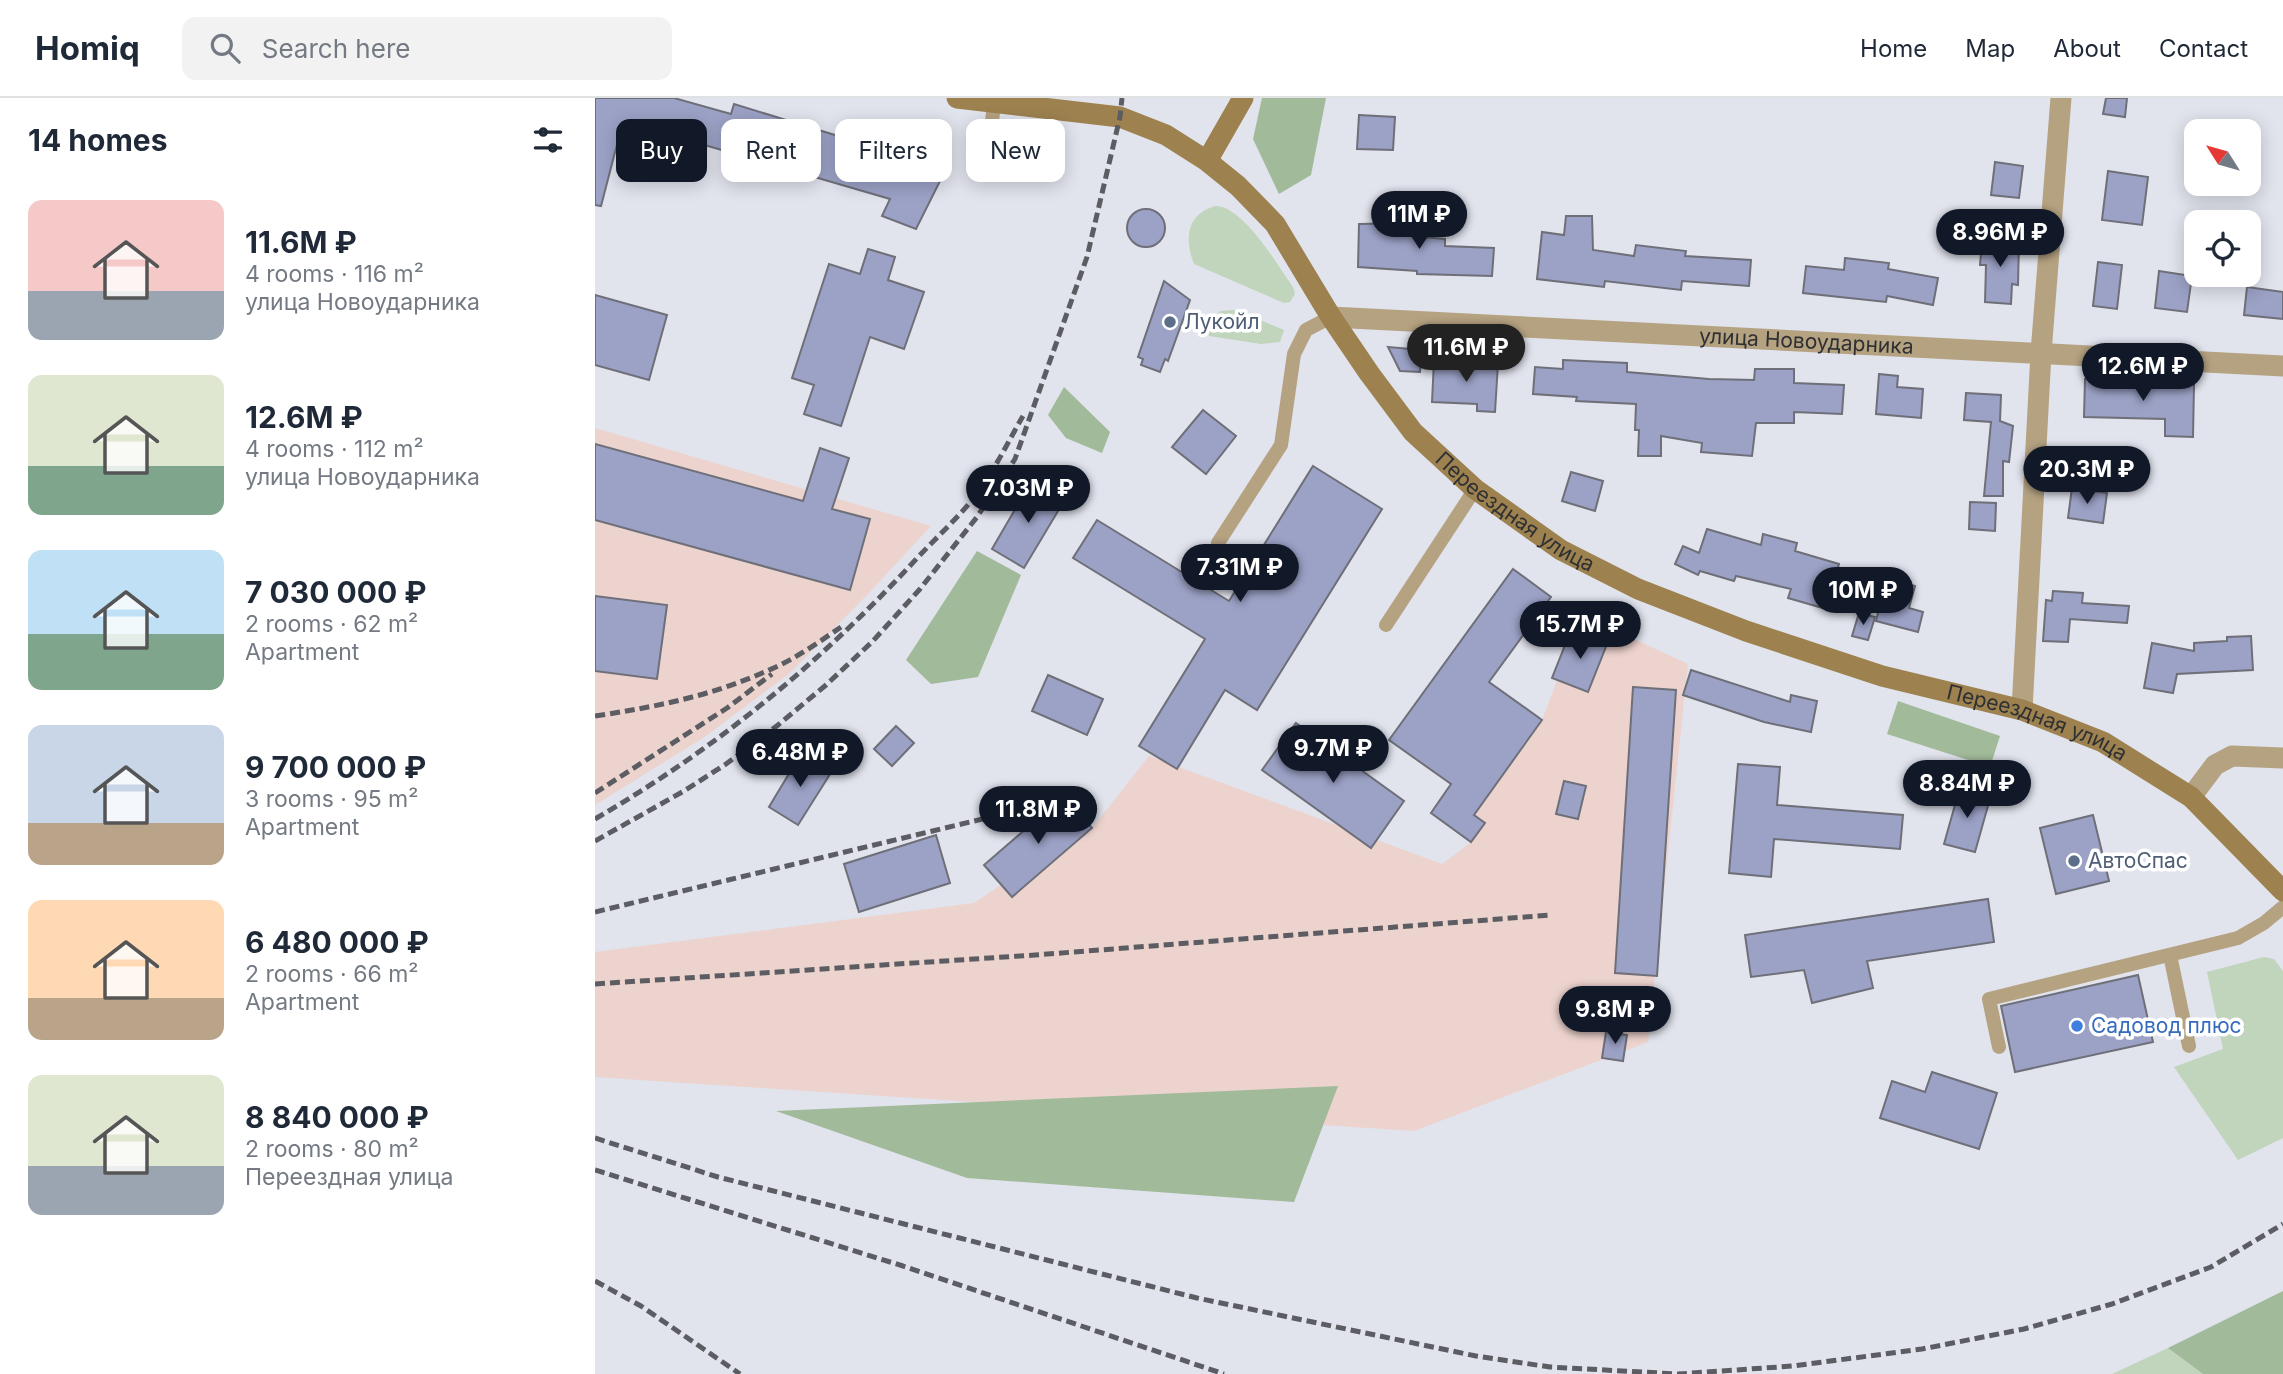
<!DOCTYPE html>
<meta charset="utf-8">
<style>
:root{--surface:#fff;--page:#f2f2f3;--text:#1f2937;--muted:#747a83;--line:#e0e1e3;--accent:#111827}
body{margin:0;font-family:Inter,sans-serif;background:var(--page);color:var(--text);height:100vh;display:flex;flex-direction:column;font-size:26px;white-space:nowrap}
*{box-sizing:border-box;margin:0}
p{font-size:23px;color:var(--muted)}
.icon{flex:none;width:38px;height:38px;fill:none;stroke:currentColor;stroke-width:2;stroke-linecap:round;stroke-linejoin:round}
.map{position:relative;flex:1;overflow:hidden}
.sheet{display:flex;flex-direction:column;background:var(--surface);width:595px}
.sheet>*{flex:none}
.banner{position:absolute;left:21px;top:21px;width:665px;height:63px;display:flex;gap:14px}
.needle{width:46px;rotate:307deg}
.controls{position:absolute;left:1589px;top:21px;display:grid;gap:14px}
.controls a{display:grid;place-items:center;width:77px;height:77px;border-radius:14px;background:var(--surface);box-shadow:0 4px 18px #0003;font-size:35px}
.price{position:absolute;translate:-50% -60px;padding:0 16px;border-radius:24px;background:var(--accent);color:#fff;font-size:23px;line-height:46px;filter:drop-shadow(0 2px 4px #0008)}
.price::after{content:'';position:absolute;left:50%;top:42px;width:21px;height:16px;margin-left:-10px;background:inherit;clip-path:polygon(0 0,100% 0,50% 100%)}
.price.selected{background:#222;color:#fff}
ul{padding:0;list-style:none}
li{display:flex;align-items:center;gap:21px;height:175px;padding:0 28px}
li span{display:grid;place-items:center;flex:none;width:196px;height:140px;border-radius:14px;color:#555}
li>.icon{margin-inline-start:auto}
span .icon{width:84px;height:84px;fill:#fffc;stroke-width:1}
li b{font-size:30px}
h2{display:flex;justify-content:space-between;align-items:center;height:84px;padding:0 28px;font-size:30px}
.tag{padding:0 24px;border-radius:14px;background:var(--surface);box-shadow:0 4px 18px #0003;font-size:24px;line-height:63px}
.tag.selected{background:var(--accent);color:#fff}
header{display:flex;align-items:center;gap:42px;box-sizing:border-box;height:98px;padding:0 35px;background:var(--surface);border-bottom:2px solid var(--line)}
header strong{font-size:33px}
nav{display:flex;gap:38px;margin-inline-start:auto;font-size:24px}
.search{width:490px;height:63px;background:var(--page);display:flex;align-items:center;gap:18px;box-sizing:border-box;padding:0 24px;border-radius:14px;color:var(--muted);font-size:26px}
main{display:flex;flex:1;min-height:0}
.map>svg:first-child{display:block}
</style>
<header>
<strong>Homiq</strong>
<div class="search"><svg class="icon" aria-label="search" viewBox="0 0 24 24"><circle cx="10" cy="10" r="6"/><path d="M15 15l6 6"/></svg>Search here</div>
<nav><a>Home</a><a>Map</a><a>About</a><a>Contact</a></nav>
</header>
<main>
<section class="sheet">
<h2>14 homes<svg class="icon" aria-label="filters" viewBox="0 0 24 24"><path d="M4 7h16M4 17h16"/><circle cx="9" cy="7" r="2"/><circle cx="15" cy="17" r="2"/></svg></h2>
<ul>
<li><span style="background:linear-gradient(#f6c9c9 65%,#9aa5b1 0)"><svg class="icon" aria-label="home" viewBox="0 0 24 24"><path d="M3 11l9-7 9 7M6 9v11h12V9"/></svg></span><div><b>11.6M ₽</b><p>4 rooms · 116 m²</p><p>улица Новоударника</p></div></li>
<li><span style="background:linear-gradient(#dfe7d0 65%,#7fa58c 0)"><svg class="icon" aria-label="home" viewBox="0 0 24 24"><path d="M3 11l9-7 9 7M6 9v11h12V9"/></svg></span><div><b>12.6M ₽</b><p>4 rooms · 112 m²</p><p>улица Новоударника</p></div></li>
<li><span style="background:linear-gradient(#bfe0f5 60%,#7fa58c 0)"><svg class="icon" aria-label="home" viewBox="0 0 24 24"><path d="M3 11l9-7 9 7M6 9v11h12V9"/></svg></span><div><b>7 030 000 ₽</b><p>2 rooms · 62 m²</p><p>Apartment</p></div></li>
<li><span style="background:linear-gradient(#c9d6e8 70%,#b9a48a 0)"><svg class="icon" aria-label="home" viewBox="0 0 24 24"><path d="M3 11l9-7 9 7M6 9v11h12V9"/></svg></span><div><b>9 700 000 ₽</b><p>3 rooms · 95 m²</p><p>Apartment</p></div></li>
<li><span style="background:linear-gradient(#ffd9b3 70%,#b9a48a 0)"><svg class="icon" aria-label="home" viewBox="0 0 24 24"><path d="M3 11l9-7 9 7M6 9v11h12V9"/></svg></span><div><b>6 480 000 ₽</b><p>2 rooms · 66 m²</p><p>Apartment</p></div></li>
<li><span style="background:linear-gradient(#dfe7d0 65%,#9aa5b1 0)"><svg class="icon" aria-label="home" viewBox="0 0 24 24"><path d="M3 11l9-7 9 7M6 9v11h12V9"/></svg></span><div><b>8 840 000 ₽</b><p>2 rooms · 80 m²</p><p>Переездная улица</p></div></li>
</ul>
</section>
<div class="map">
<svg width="1688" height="1276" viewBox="0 0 1688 1276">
<rect width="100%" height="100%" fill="#e1e3ed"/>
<!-- industrial -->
<g fill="#edd3ce">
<polygon points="0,330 336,428 272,497 195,575 108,640 0,707"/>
<polygon points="987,517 1093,566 1053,944 819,1033 0,979 0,854 379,805 406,787 417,799 497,730 554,658 847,766 876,744 889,725 879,717 947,622"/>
</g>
<!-- green -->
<g fill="#c0d5bb">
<path d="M621,108c28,1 62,60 77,81l2,7 -5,8 -6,1 -90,-39c-10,-25 -7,-51 22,-58z"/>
<polygon points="640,212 689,232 685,244 666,246 614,238 613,228 625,213"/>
<polygon points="1669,859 1679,861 1688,873 1688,1040 1643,1062 1579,969 1628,951 1612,874"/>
<polygon points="1573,1250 1608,1276 1517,1276"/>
</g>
<!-- forest -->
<g fill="#a1ba9a">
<polygon points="667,0 731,0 716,77 684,96 658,41"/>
<polygon points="469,289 515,334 507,355 471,340 453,317"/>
<polygon points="382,453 426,477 383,579 336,586 311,562"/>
<polygon points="1303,603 1405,638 1395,669 1292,636"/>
<polygon points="743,988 699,1104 372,1080 181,1013"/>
<polygon points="1688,1193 1688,1276 1608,1276 1573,1250"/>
</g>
<!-- building -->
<g fill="#9ca2c6" stroke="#6e6f78" stroke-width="2">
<polygon points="0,0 79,0 136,16 139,6 351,71 321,131 287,118 295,101 106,46 103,58 25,35 6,108 0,107"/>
<polygon points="1511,0 1532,0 1530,19 1508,16"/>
<polygon points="764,17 800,19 798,52 762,51"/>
<polygon points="1400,64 1428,68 1424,100 1396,97"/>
<polygon points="1513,73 1553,79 1547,127 1507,122"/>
<circle cx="551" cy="130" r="19"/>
<polygon points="811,114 830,115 828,139 850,141 850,148 899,150 897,178 822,176 822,173 763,169 764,126 811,125"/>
<polygon points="971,118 997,118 998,152 1039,158 1041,147 1091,153 1090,158 1156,162 1154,188 1087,183 1086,192 1010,183 1009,189 942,181 947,134 969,137"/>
<polygon points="1387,142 1424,143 1423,187 1417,186 1416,206 1390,204 1391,167 1385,167"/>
<polygon points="273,151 300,159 293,182 329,194 309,251 275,239 246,328 209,316 219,287 197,280 234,166 265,176"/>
<polygon points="1250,160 1294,165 1293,171 1343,180 1338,207 1292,198 1291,204 1208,195 1211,168 1249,172"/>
<polygon points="1503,164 1527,167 1522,211 1498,208"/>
<polygon points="1564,173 1597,178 1592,214 1560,210"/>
<polygon points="569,183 595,202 573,263 570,261 565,274 546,267 548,261 543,259"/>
<polygon points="1652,189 1688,194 1688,221 1649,217"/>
<polygon points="0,197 72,217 54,282 0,267"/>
<polygon points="793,249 827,252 825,274 805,273"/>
<polygon points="839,262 903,265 900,314 882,313 882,306 837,304"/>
<polygon points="968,262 1032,265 1032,274 1114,281 1159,282 1160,271 1199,271 1199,285 1249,287 1247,316 1199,314 1199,325 1161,325 1157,358 1106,354 1107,345 1066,338 1066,358 1043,358 1044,332 1040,332 1041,306 981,303 982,299 938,296 940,269 968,271"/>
<polygon points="1284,276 1303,278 1302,289 1328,291 1326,320 1281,316"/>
<polygon points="1490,281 1542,283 1541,286 1599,286 1598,339 1570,338 1570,321 1489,319"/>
<polygon points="1371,295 1406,297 1405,323 1418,328 1414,364 1408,363 1408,398 1389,398 1396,324 1369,322"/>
<polygon points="608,312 641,338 611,376 577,349"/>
<polygon points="0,346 208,403 225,350 254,360 237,411 275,421 255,492 0,422"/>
<polygon points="718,368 787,411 662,612 630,592 582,671 544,648 610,541 478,460 502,422 634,503"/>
<polygon points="976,374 1008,383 1000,413 967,403"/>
<polygon points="436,384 469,403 429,470 397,451"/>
<polygon points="1477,390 1512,395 1508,425 1473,420"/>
<polygon points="1375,404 1401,405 1400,433 1374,431"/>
<polygon points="1112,431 1166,447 1168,436 1202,445 1200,453 1244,466 1231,511 1193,500 1196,491 1141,478 1139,483 1105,473 1103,477 1080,466 1088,448 1104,455"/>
<polygon points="918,471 956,499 894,584 947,622 879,717 890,725 876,744 836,715 856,686 794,642"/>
<polygon points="1291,481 1320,488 1314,510 1328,514 1323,534 1281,523"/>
<polygon points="1458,493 1488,495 1487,505 1534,508 1532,525 1475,521 1473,544 1448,543 1451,502 1457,503"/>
<polygon points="0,498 72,507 62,581 0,573"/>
<polygon points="1264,515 1280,519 1273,542 1257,538"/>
<polygon points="976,532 1012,546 993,594 957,580"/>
<polygon points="1656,538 1658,572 1582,576 1578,595 1549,590 1557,545 1599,553 1599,545 1632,543 1632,539"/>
<polygon points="1096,572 1195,604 1196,597 1222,603 1216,634 1169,624 1088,597"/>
<polygon points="453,577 508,601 492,637 437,613"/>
<polygon points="1038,589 1081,592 1062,878 1020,875"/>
<polygon points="701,625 809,703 776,750 667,672"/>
<polygon points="301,628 319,645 297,668 279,651"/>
<polygon points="207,654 237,673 203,727 174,709"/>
<polygon points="1143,666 1185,669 1182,707 1308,717 1305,751 1179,741 1176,779 1134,775"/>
<polygon points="969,683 991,688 983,721 961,716"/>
<polygon points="1365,689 1396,697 1380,754 1349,746"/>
<polygon points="469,698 497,730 417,799 389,767"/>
<polygon points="1498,717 1514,783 1461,796 1445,730"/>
<polygon points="341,737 355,785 264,814 249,766"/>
<polygon points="1393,801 1399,844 1272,863 1278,890 1217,905 1209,872 1156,879 1150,837"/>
<polygon points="1543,877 1558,944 1420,974 1406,908"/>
<polygon points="1011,934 1032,937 1028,963 1007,960"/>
<polygon points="1337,974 1402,995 1384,1051 1285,1020 1297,983 1330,994"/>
</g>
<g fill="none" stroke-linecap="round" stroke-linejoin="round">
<!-- lane -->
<g stroke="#b5a281" stroke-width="14">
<polyline points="392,71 399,5"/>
<polyline points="623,445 686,347 699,256 711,232 736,219"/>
<polyline points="791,527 880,391"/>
<polyline points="1575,857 1594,948"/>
<polyline points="1404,949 1394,901 1643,840 1669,825 1688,809"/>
</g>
<!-- street -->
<g stroke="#b5a281" stroke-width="21">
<path id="s1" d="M736,219l952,49"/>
<polyline points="1427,612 1446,255 1466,0"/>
<polyline points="1596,699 1620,667 1637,658 1688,660"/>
</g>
<!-- secondary -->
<g stroke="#9d824f" stroke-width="21">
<path id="s2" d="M362,0l163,19 46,18 41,26 31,25 37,38 56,93 38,56 44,59 62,57 86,61 77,39 108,42 136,45 140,34 81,32 88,55 92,94"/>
<polyline points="612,63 648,0"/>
</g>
<!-- rail -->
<g stroke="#5c5d62" stroke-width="5" stroke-dasharray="10 5" stroke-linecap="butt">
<path d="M0,618c67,-10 125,-22 187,-52 20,-10 40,-24 59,-37"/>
<polyline points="0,695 132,610 177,576"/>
<path d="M0,721c122,-71 229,-159 324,-263 20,-21 44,-43 61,-66 16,-23 29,-50 43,-74"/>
<polyline points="0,743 89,693 131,666 183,627 231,587 277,544 325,491 382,419 420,361 492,159 525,19 527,0"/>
<polyline points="0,814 421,713"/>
<polyline points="0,886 440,857 956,817"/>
<polyline points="0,1040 123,1079 602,1200 881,1258 955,1269 1083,1276 1198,1268 1327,1251 1429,1231 1517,1206 1616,1169 1688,1126"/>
<polyline points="0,1072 308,1168 629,1276"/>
<polyline points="0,1183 46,1208 145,1276"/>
</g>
</g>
<!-- markers -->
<g fill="#5c6f8a" stroke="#fff" stroke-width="2.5">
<circle cx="575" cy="224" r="7"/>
<circle cx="1479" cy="763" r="7"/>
</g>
<circle fill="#3f7fe0" stroke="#fff" stroke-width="2.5" cx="1482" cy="928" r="7"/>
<g text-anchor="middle" stroke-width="7" stroke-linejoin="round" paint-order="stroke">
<!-- service labels -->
<g font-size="21" fill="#4e5e75" stroke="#fff" text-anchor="start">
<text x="589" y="231">Лукойл</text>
<text x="1493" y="770">АвтоСпас</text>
</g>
<!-- street labels -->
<g font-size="21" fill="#2f3033" stroke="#fff">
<text dy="7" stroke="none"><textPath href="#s1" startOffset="476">улица Новоударника</textPath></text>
<text dy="7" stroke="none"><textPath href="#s2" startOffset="735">Переездная улица</textPath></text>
<text dy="7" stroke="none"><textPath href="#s2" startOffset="1302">Переездная улица</textPath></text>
</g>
<!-- shop labels -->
<g font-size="21" fill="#366cbe" stroke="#fff" text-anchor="start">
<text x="1496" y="935">Садовод плюс</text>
</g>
</g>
</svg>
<div class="controls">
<a><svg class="needle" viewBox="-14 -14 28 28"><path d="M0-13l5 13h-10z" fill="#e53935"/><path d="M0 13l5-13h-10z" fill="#747a83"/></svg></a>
<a><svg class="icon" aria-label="locate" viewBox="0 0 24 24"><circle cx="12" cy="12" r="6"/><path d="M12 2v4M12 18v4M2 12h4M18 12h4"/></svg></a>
</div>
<b class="price" style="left:824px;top:153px">11M ₽</b>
<b class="price" style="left:1405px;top:171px">8.96M ₽</b>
<b class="price selected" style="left:871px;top:286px">11.6M ₽</b>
<b class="price" style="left:1548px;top:305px">12.6M ₽</b>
<b class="price" style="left:1492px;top:408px">20.3M ₽</b>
<b class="price" style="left:433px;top:427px">7.03M ₽</b>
<b class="price" style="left:645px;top:506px">7.31M ₽</b>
<b class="price" style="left:1268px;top:529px">10M ₽</b>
<b class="price" style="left:985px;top:563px">15.7M ₽</b>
<b class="price" style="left:738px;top:687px">9.7M ₽</b>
<b class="price" style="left:205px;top:691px">6.48M ₽</b>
<b class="price" style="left:1372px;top:722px">8.84M ₽</b>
<b class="price" style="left:443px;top:748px">11.8M ₽</b>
<b class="price" style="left:1020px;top:948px">9.8M ₽</b>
<div class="banner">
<a class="tag selected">Buy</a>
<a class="tag">Rent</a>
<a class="tag">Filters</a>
<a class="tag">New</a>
</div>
</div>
</main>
